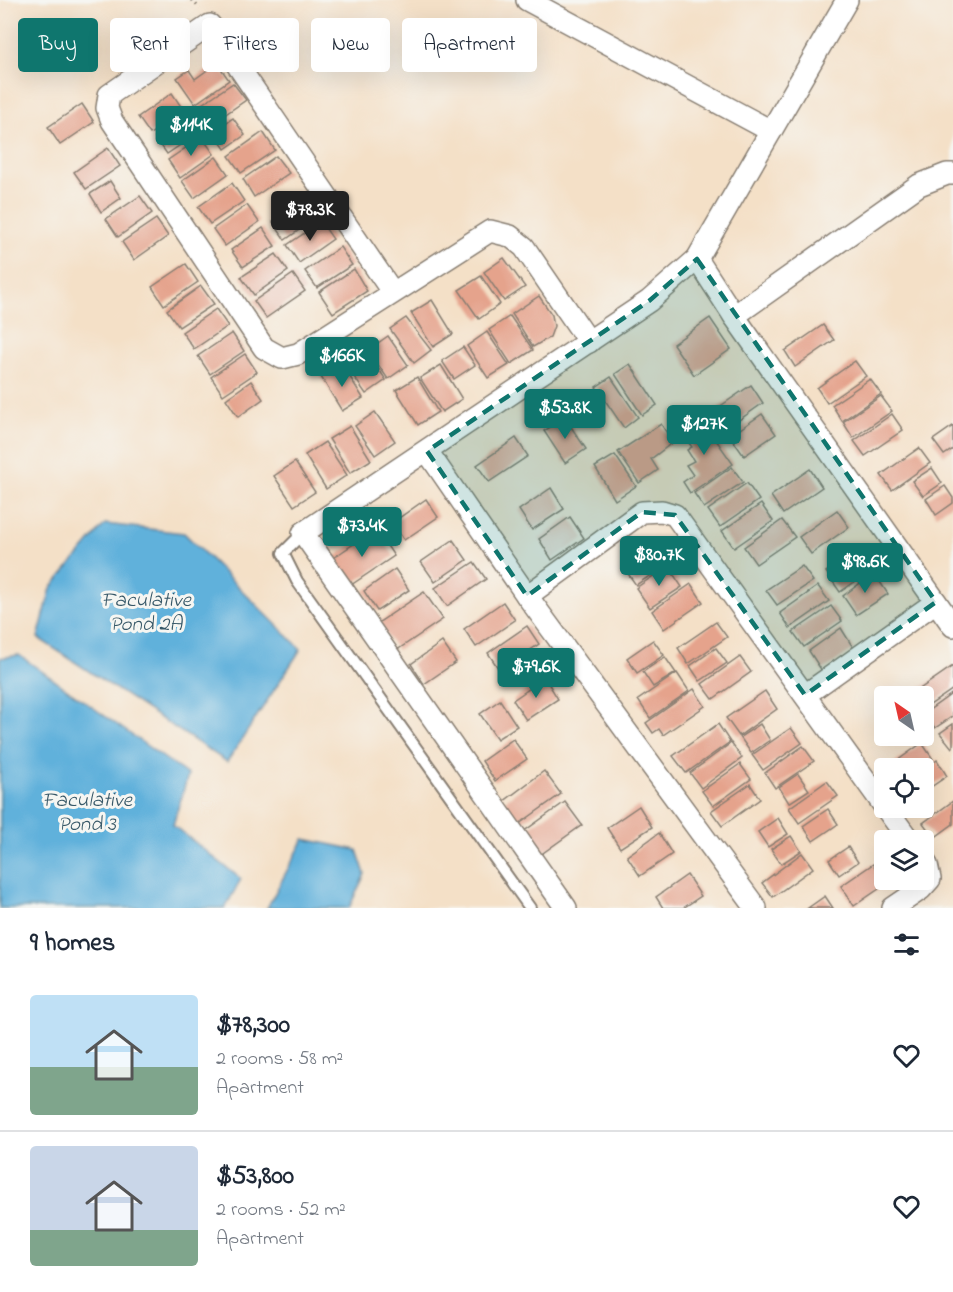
<!DOCTYPE html>
<meta charset="utf-8">
<style>
:root{--surface:#fff;--page:#f6f6f7;--text:#1f2937;--muted:#747a83;--line:#e0e1e3;--accent:#0f766e}
body{margin:0;font-family:"Indie Flower",sans-serif;background:var(--page);color:var(--text);height:100vh;display:flex;flex-direction:column;font-size:22px;white-space:nowrap}
*{box-sizing:border-box;margin:0}
p{font-size:20px;color:var(--muted)}
.icon{flex:none;width:33px;height:33px;fill:none;stroke:currentColor;stroke-width:2;stroke-linecap:round;stroke-linejoin:round}
.map{position:relative;height:908px;overflow:hidden}
.drawer{display:flex;flex-direction:column;background:var(--surface);flex:1}
.drawer>*{flex:none}
.banner{position:absolute;left:18px;top:18px;width:600px;height:54px;display:flex;gap:12px}
.needle{width:39px;rotate:326deg}
.fabs{position:absolute;left:874px;top:686px;display:grid;gap:12px}
.fabs a{display:grid;place-items:center;width:60px;height:60px;border-radius:6px;background:var(--surface);box-shadow:0 6px 24px #0002;font-size:30px}
.price{position:absolute;translate:-50% -51px;padding:0 14px;border-radius:6px;background:var(--accent);color:#fff;font-size:20px;line-height:39px;filter:drop-shadow(0 2px 3px #0008)}
.price::after{content:'';position:absolute;left:50%;top:36px;width:18px;height:14px;margin-left:-9px;background:inherit;clip-path:polygon(0 0,100% 0,50% 100%)}
.price.current{background:#222;color:#fff}
ul{padding:0;list-style:none}
li{display:flex;align-items:center;gap:18px;height:150px;padding:0 30px}
li+li{border-top:2px solid var(--line)}
li span{display:grid;place-items:center;flex:none;width:168px;height:120px;border-radius:6px;color:#555}
li>.icon{margin-inline-start:auto}
span .icon{width:72px;height:72px;fill:#fffc;stroke-width:1}
li b{font-size:26px}
h2{display:flex;justify-content:space-between;align-items:center;height:72px;padding:0 30px;font-size:26px}
.tag{padding:0 21px;border-radius:6px;background:var(--surface);box-shadow:0 6px 24px #0002;font-size:21px;line-height:54px}
.tag.current{background:var(--accent);color:#fff}
.map>svg:first-child{display:block}
</style>
<div class="map">
<svg width="953" height="908" viewBox="0 0 953 908">
<rect width="100%" height="100%" fill="#f6f6f2"/>
<filter id="ink" filterUnits="userSpaceOnUse"><feTurbulence type="fractalNoise" baseFrequency=".0167" numOctaves="2"/><feDisplacementMap in="SourceGraphic" scale="12" xChannelSelector="R" yChannelSelector="G"/><feConvolveMatrix kernelMatrix="1 2 1 2 8 2 1 2 1" color-interpolation-filters="sRGB"/></filter>
<filter id="wash" filterUnits="userSpaceOnUse"><feTurbulence type="fractalNoise" baseFrequency=".008" numOctaves="4" result="noise"/><feDisplacementMap in="SourceGraphic" scale="24" xChannelSelector="R" yChannelSelector="G"/><feGaussianBlur stdDeviation="1.35" result="paint"/><feColorMatrix in="noise" values="0 0 0 0 0 0 0 0 0 0 0 0 0 0 0 0 0 1.4 0 .05"/><feComposite in="paint" operator="in"/></filter>
<g filter="url(#wash)">
<rect width="100%" height="100%" fill="#f4e0c7"/>
<!-- water -->
<g fill="#60b1db" stroke="#3e667c" stroke-width="1.5">
<polygon points="105,524 184,533 301,649 227,762 38,638 51,588"/>
<polygon points="19,655 188,775 173,825 241,879 225,908 0,908 0,658"/>
<polygon points="304,839 357,850 365,874 349,908 267,908"/>
</g>
<g id="blocks">
<!-- building -->
<g fill="#e5a38c">
<polygon points="217,63 229,80 195,104 177,78 189,70 195,79"/>
<polygon points="233,83 246,100 211,124 199,106"/>
<polygon points="172,93 184,111 150,134 138,117"/>
<polygon points="82,104 94,122 60,145 48,127"/>
<polygon points="188,113 201,131 167,154 155,137"/>
<polygon points="233,118 245,135 225,149 213,131"/>
<polygon points="263,132 275,150 241,173 229,156"/>
<polygon points="202,137 214,154 180,178 168,160"/>
<polygon points="108,148 120,166 86,189 74,172"/>
<polygon points="276,156 289,173 254,197 243,179"/>
<polygon points="216,157 228,174 194,198 182,181"/>
<polygon points="110,181 121,198 101,212 90,194"/>
<polygon points="232,183 244,201 210,224 198,207"/>
<polygon points="140,196 152,213 118,237 106,219"/>
<polygon points="307,199 319,216 285,240 273,222"/>
<polygon points="247,205 259,222 225,246 213,229"/>
<polygon points="156,219 168,236 134,260 122,242"/>
<polygon points="321,222 333,239 299,263 287,245"/>
<polygon points="263,228 275,246 243,267 231,250"/>
<polygon points="340,247 352,265 317,288 305,271"/>
<polygon points="276,254 288,271 254,295 241,277"/>
<polygon points="504,258 525,287 504,301 484,272"/>
<polygon points="186,264 198,282 164,305 152,287"/>
<polygon points="354,269 367,291 333,313 319,292"/>
<polygon points="293,274 305,291 266,318 254,301"/>
<polygon points="481,276 500,304 479,319 459,290"/>
<polygon points="201,286 214,304 179,327 167,310"/>
<polygon points="539,296 552,315 554,326 550,337 533,347 512,314"/>
<polygon points="432,300 453,334 433,347 411,313"/>
<polygon points="216,309 228,326 194,349 182,332"/>
<polygon points="510,316 533,350 511,364 489,330"/>
<polygon points="406,318 431,350 414,363 390,329"/>
<polygon points="710,318 731,349 694,375 673,344"/>
<polygon points="823,325 834,340 795,367 785,351"/>
<polygon points="487,332 509,365 488,378 467,346"/>
<polygon points="232,333 244,351 210,374 198,356"/>
<polygon points="388,336 408,365 388,379 368,350"/>
<polygon points="463,347 475,365 454,379 442,361"/>
<polygon points="366,350 386,380 366,394 345,364"/>
<polygon points="245,354 257,372 223,395 211,377"/>
<polygon points="855,361 866,376 827,403 817,388"/>
<polygon points="342,364 363,398 342,411 321,377"/>
<polygon points="630,364 657,405 642,415 615,374"/>
<polygon points="441,365 462,399 442,412 420,378"/>
<polygon points="417,377 438,412 418,425 396,390"/>
<polygon points="611,377 638,417 624,428 596,387"/>
<polygon points="870,379 881,394 842,421 832,405"/>
<polygon points="251,381 263,399 238,417 226,399"/>
<polygon points="751,385 763,403 725,430 712,412"/>
<polygon points="881,396 892,411 853,438 843,422"/>
<polygon points="375,412 395,441 375,455 355,426"/>
<polygon points="762,414 776,434 744,456 730,436"/>
<polygon points="892,414 903,430 865,456 854,441"/>
<polygon points="700,417 733,464 690,493 683,482 693,475 686,465 694,461 687,450 692,447 686,439 693,434 687,426"/>
<polygon points="565,418 586,449 565,463 544,431"/>
<polygon points="661,424 673,442 651,459 658,470 639,483 618,452"/>
<polygon points="350,426 371,460 350,473 329,439"/>
<polygon points="953,426 953,449 944,455 933,440"/>
<polygon points="516,438 528,456 489,482 477,465"/>
<polygon points="325,442 347,475 326,489 305,455"/>
<polygon points="919,448 930,463 892,490 881,475"/>
<polygon points="615,455 636,486 615,500 595,467"/>
<polygon points="295,462 315,492 294,506 274,476"/>
<polygon points="732,467 743,482 704,508 694,493"/>
<polygon points="932,468 942,483 923,496 912,481"/>
<polygon points="810,469 822,487 783,514 771,496"/>
<polygon points="747,483 759,500 720,527 708,510"/>
<polygon points="945,486 953,498 953,503 936,515 926,499"/>
<polygon points="551,488 564,509 532,530 519,510"/>
<polygon points="426,499 438,517 404,540 392,523"/>
<polygon points="761,504 773,521 734,548 722,531"/>
<polygon points="837,510 849,527 811,554 799,537"/>
<polygon points="570,517 584,538 552,560 539,539"/>
<polygon points="782,520 795,537 756,564 744,547"/>
<polygon points="376,529 394,556 348,587 330,560"/>
<polygon points="453,540 467,560 435,582 421,562"/>
<polygon points="658,544 671,562 636,585 624,568"/>
<polygon points="858,550 872,570 840,592 826,572"/>
<polygon points="474,562 486,579 447,606 435,588"/>
<polygon points="668,566 682,587 650,608 636,588"/>
<polygon points="802,566 813,581 777,605 766,590"/>
<polygon points="395,569 409,590 377,611 364,591"/>
<polygon points="874,573 888,594 856,615 843,596"/>
<polygon points="691,584 703,602 664,629 652,611"/>
<polygon points="818,586 829,601 790,628 780,613"/>
<polygon points="424,592 443,619 397,650 378,623"/>
<polygon points="503,602 515,620 476,647 464,629"/>
<polygon points="831,606 842,621 804,647 793,632"/>
<polygon points="716,622 727,637 688,664 678,648"/>
<polygon points="527,626 539,644 500,671 488,653"/>
<polygon points="841,628 854,649 822,671 809,651"/>
<polygon points="653,640 664,655 637,673 627,658"/>
<polygon points="442,642 456,662 424,684 411,664"/>
<polygon points="716,648 727,663 700,681 690,666"/>
<polygon points="665,657 676,673 653,687 643,672"/>
<polygon points="740,657 751,672 713,699 702,684"/>
<polygon points="953,666 953,689 924,709 924,696 916,696 914,693"/>
<polygon points="677,673 689,691 650,718 638,700"/>
<polygon points="545,678 558,699 526,720 513,700"/>
<polygon points="694,689 705,706 663,735 659,729 653,733 646,723"/>
<polygon points="765,691 777,709 739,736 726,718"/>
<polygon points="953,693 953,716 935,728 925,713"/>
<polygon points="500,700 517,726 497,739 480,714"/>
<polygon points="718,724 730,742 686,773 673,756"/>
<polygon points="760,724 770,740 751,753 740,737"/>
<polygon points="953,724 953,747 952,748 940,733"/>
<polygon points="791,728 802,743 763,770 752,755"/>
<polygon points="513,739 527,759 495,781 482,761"/>
<polygon points="731,743 742,758 701,788 690,773"/>
<polygon points="922,743 933,759 919,768 887,768"/>
<polygon points="803,746 814,761 775,788 765,773"/>
<polygon points="937,760 947,776 928,789 924,784 924,769"/>
<polygon points="740,764 751,779 713,806 702,791"/>
<polygon points="544,771 561,794 519,824 503,802"/>
<polygon points="798,774 809,790 789,803 779,787"/>
<polygon points="827,781 838,796 799,823 789,808"/>
<polygon points="750,784 760,799 722,826 711,811"/>
<polygon points="953,801 953,824 934,838 923,823"/>
<polygon points="565,802 582,825 540,855 523,832"/>
<polygon points="639,806 652,827 620,848 607,828"/>
<polygon points="828,809 838,824 813,841 803,826"/>
<polygon points="778,818 788,834 768,847 758,832"/>
<polygon points="659,833 672,854 640,876 627,856"/>
<polygon points="791,836 801,851 781,864 771,849"/>
<polygon points="848,847 858,862 839,875 829,860"/>
<polygon points="802,853 813,868 773,897 762,883"/>
<polygon points="873,864 886,884 854,906 841,886"/>
<polygon points="687,875 701,896 683,908 663,908 656,897"/>
<polygon points="825,896 833,908 808,908"/>
</g>
</g>
</g>
<g filter="url(#ink)">
<use href="#blocks" fill-opacity="0" stroke="#887e72" stroke-width="1.5"/>
<g fill="none" stroke-linecap="round" stroke-linejoin="round">
<defs>
<polyline id="lane" points="303,533 283,553 297,581 530,908"/>
<g id="street">
<polyline points="527,0 771,131"/>
<polyline points="697,259 734,316 953,626"/>
<polyline points="393,293 210,25 109,95 107,108 112,121 264,348 282,358 298,354 490,231 510,236 524,247 589,342"/>
<polyline points="734,316 919,185 947,174 953,174"/>
<polyline points="427,451 527,596 756,908"/>
<polyline points="527,596 642,512 662,511 675,515 885,807"/>
<polyline points="805,695 936,602"/>
<polyline points="885,807 909,840"/>
<polyline points="566,908 303,533 649,301 697,259 847,0"/>
<polyline points="893,908 921,889 930,879 927,865 924,861"/>
</g>
</defs>
<!-- lane casing -->
<use href="#lane" stroke="#887e72" stroke-width="14"/>
<!-- street casing -->
<use href="#street" stroke="#887e72" stroke-width="24"/>
<!-- path -->
<polyline stroke="#887e72" stroke-width="3" stroke-dasharray="1.5 4.5" stroke-linecap="butt" points="192,0 200,9"/>
<!-- lane -->
<use href="#lane" stroke="#fff" stroke-width="10"/>
<!-- street -->
<use href="#street" stroke="#fff" stroke-width="21"/>
</g>
</g>
<!-- marked area -->
<path fill="#0f766e" fill-opacity="0.2" stroke="#0f766e" stroke-width="4.5" stroke-dasharray="12 8" stroke-linejoin="round" d="M697,259l239,343 -131,93 -130,-180 -33,-3 -115,84 -100,-145 222,-150z"/>
<g text-anchor="middle" stroke-width="6" stroke-linejoin="round" paint-order="stroke">
<!-- water labels -->
<g font-size="21" font-style="italic" fill="#375868" stroke="#f6f6f2">
<text x="146" y="606">Faculative<tspan x="146" dy="24">Pond 2A</tspan></text>
<text x="87" y="806">Faculative<tspan x="87" dy="24">Pond 3</tspan></text>
</g>
</g>
</svg>
<div class="fabs">
<a><svg class="needle" viewBox="-14 -14 28 28"><path d="M0-13l5 13h-10z" fill="#e53935"/><path d="M0 13l5-13h-10z" fill="#747a83"/></svg></a>
<a><svg class="icon" aria-label="locate" viewBox="0 0 24 24"><circle cx="12" cy="12" r="6"/><path d="M12 2v4M12 18v4M2 12h4M18 12h4"/></svg></a>
<a><svg class="icon" aria-label="layers" viewBox="0 0 24 24"><path d="M12 4l9 5-9 5-9-5zM3 14l9 5 9-5"/></svg></a>
</div>
<b class="price" style="left:191px;top:157px">$114K</b>
<b class="price current" style="left:310px;top:242px">$78.3K</b>
<b class="price" style="left:342px;top:388px">$166K</b>
<b class="price" style="left:565px;top:440px">$53.8K</b>
<b class="price" style="left:704px;top:456px">$127K</b>
<b class="price" style="left:362px;top:558px">$73.4K</b>
<b class="price" style="left:659px;top:587px">$80.7K</b>
<b class="price" style="left:865px;top:594px">$98.6K</b>
<b class="price" style="left:536px;top:699px">$79.6K</b>
<div class="banner">
<a class="tag current">Buy</a>
<a class="tag">Rent</a>
<a class="tag">Filters</a>
<a class="tag">New</a>
<a class="tag">Apartment</a>
</div>
</div>
<section class="drawer">
<h2>9 homes<svg class="icon" aria-label="filters" viewBox="0 0 24 24"><path d="M4 7h16M4 17h16"/><circle cx="9" cy="7" r="2"/><circle cx="15" cy="17" r="2"/></svg></h2>
<ul>
<li><span style="background:linear-gradient(#bfe0f5 60%,#7fa58c 0)"><svg class="icon" aria-label="home" viewBox="0 0 24 24"><path d="M3 11l9-7 9 7M6 9v11h12V9"/></svg></span><div><b>$78,300</b><p>2 rooms · 58 m²</p><p>Apartment</p></div><svg class="icon" aria-label="heart" viewBox="0 0 24 24"><path d="M12 20l-8-8c-3-5 5-10 8-4 3-6 11-1 8 4z"/></svg></li>
<li><span style="background:linear-gradient(#c9d6e8 70%,#7fa58c 0)"><svg class="icon" aria-label="home" viewBox="0 0 24 24"><path d="M3 11l9-7 9 7M6 9v11h12V9"/></svg></span><div><b>$53,800</b><p>2 rooms · 52 m²</p><p>Apartment</p></div><svg class="icon" aria-label="heart" viewBox="0 0 24 24"><path d="M12 20l-8-8c-3-5 5-10 8-4 3-6 11-1 8 4z"/></svg></li>
</ul>
</section>
